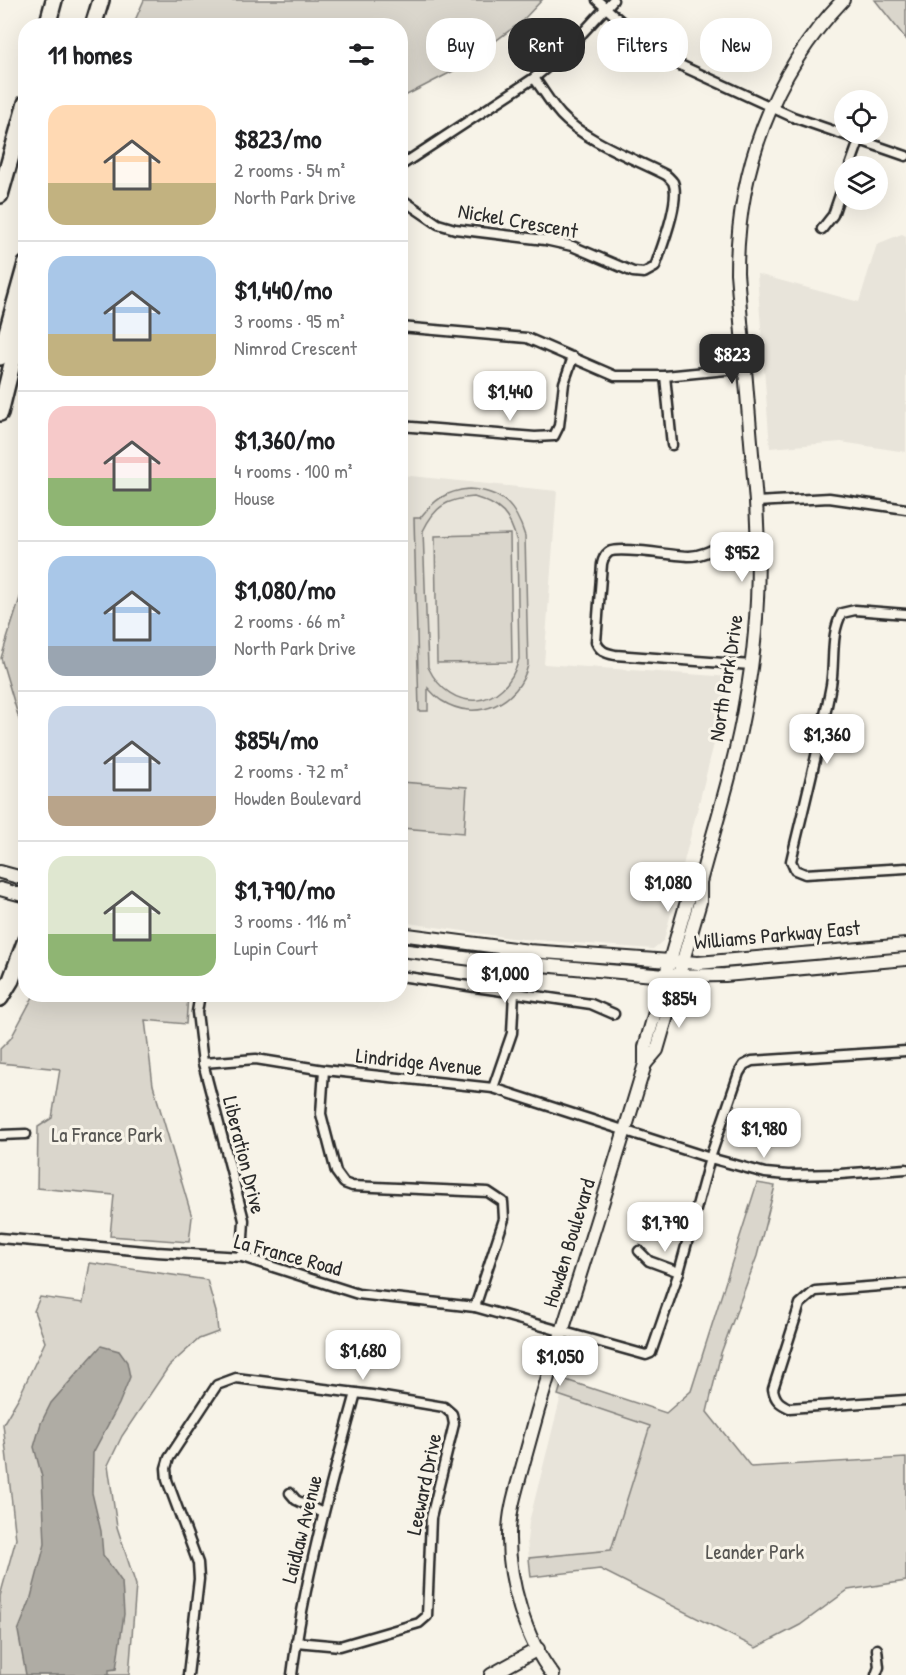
<!DOCTYPE html>
<meta charset="utf-8">
<style>
:root{--surface:#fff;--page:#f2f2f2;--text:#202124;--muted:#757577;--line:#e0e0e0;--accent:#2b2b2b}
body{margin:0;font-family:"Patrick Hand",sans-serif;background:var(--page);color:var(--text);height:100vh;display:flex;flex-direction:column;font-size:22px;white-space:nowrap}
*{box-sizing:border-box;margin:0}
p{font-size:20px;color:var(--muted)}
.icon{flex:none;width:33px;height:33px;fill:none;stroke:currentColor;stroke-width:2;stroke-linecap:round;stroke-linejoin:round}
.map{position:relative;flex:1;overflow:hidden}
.side{position:absolute;left:18px;top:18px;width:390px;height:984px;display:flex;flex-direction:column;background:var(--surface);border-radius:24px;box-shadow:0 6px 24px #0002}
.side>*{flex:none}
.banner{position:absolute;left:426px;top:18px;width:390px;height:54px;display:flex;gap:12px}
.tools{position:absolute;left:834px;top:90px;display:grid;gap:12px}
.tools a{display:grid;place-items:center;width:54px;height:54px;border-radius:50%;background:var(--surface);box-shadow:0 6px 24px #0002;font-size:30px}
.price{position:absolute;translate:-50% -51px;padding:0 14px;border-radius:12px;background:#fff;color:#222;font-size:20px;line-height:39px;filter:drop-shadow(0 2px 3px #0008)}
.price::after{content:'';position:absolute;left:50%;top:36px;width:18px;height:14px;margin-left:-9px;background:inherit;clip-path:polygon(0 0,100% 0,50% 100%)}
.price.on{background:var(--accent);color:#fff}
ul{padding:0;list-style:none}
li{display:flex;align-items:center;gap:18px;height:150px;padding:0 30px}
li+li{border-top:2px solid var(--line)}
li span{display:grid;place-items:center;flex:none;width:168px;height:120px;border-radius:18px;color:#555}
li>.icon{margin-inline-start:auto}
span .icon{width:72px;height:72px;fill:#fffc;stroke-width:1}
li b{font-size:26px}
h2{display:flex;justify-content:space-between;align-items:center;height:72px;padding:0 30px;font-size:26px}
.tag{padding:0 21px;border-radius:24px;background:var(--surface);box-shadow:0 6px 24px #0002;font-size:21px;line-height:54px}
.tag.on{background:var(--accent);color:#fff}
.map>svg:first-child{display:block}
</style>
<div class="map">
<svg width="906" height="1675" viewBox="0 0 906 1675">
<rect width="100%" height="100%" fill="#f7f3e8"/>
<filter id="ink" filterUnits="userSpaceOnUse"><feTurbulence type="fractalNoise" baseFrequency=".0167" numOctaves="2"/><feDisplacementMap in="SourceGraphic" scale="12" xChannelSelector="R" yChannelSelector="G"/><feConvolveMatrix kernelMatrix="1 2 1 2 8 2 1 2 1" color-interpolation-filters="sRGB"/></filter>
<g filter="url(#ink)">
<!-- built -->
<g fill="#e8e4da">
<polygon points="902,234 906,236 906,452 841,442 770,448 757,274 859,302 877,244"/>
<polygon points="401,475 557,491 544,664 731,677 664,940 653,949 511,938 401,922"/>
<polygon points="561,1396 650,1426 611,1550 529,1558 527,1541 529,1522"/>
</g>
<!-- green -->
<g fill="#dad6cc" stroke="#82807c" stroke-width="1.5" fill-rule="evenodd">
<polygon points="144,0 542,0 522,21 461,67 401,98 400,26 133,25"/>
<polygon points="875,0 906,0 906,39"/>
<path d="M469,489c33,2 47,17 56,47l3,129c-9,38 -51,58 -86,36 -5,-3 -10,-9 -14,-13v23h-9l-5,-193h6c14,-18 26,-27 49,-29zM474,497c27,8 36,18 43,45l2,117c-14,51 -68,56 -91,8l-5,-136c12,-25 24,-32 51,-34z"/>
<polygon points="510,534 512,662 437,663 435,536"/>
<polygon points="25,582 26,739 25,739 1,658"/>
<polygon points="401,782 467,787 464,833 401,828"/>
<polygon points="34,995 188,995 186,1024 145,1020 153,1085 192,1217 189,1242 110,1236 114,1195 37,1188 38,1127 52,1118 60,1069 0,1063 0,1049 11,1038"/>
<polygon points="757,1183 775,1186 757,1256 721,1353 707,1412 751,1467 906,1458 906,1581 848,1590 800,1625 756,1648 600,1569 531,1577 529,1558 611,1550 650,1426 558,1395 563,1379 666,1413 691,1391"/>
<polygon points="90,1263 207,1280 216,1312 218,1332 199,1339 169,1366 122,1436 108,1465 117,1527 136,1585 129,1675 0,1675 0,1596 16,1539 3,1424 19,1397 45,1342 34,1311 40,1297 83,1303"/>
</g>
<!-- water -->
<polygon fill="#afaca4" stroke="#7a7874" stroke-width="1.5" points="101,1346 119,1351 127,1362 130,1377 119,1404 93,1453 92,1493 101,1531 103,1555 122,1582 124,1614 116,1669 109,1670 109,1675 26,1675 18,1631 30,1601 45,1544 42,1477 34,1447 41,1423 51,1403"/>
<g fill="none" stroke-linecap="round" stroke-linejoin="round">
<defs>
<g id="street">
<polyline points="597,0 649,46 669,60 793,117 906,156"/>
<polyline points="400,166 534,78 563,54 613,0"/>
<polyline points="850,166 859,141"/>
<path d="M400,198l38,26 17,5 90,11 27,6 61,26 11,1 11,-6c6,-18 26,-67 18,-85 -2,-2 -4,-5 -7,-7 -31,-16 -81,-34 -105,-60 -10,-11 -18,-25 -27,-37"/>
<polyline points="822,229 833,215 844,183"/>
<polyline points="400,327 527,338 615,376 665,376 746,368"/>
<polyline points="665,376 672,445"/>
<polyline points="400,426 535,437 554,436 559,426 564,383 573,357"/>
<polyline points="756,502 829,498 906,509"/>
<path d="M720,546c-10,5 -20,10 -31,10 -16,0 -69,-10 -80,-4 -4,3 -6,7 -7,12l-6,78c4,9 9,11 19,13l136,10"/>
<path d="M906,614l-51,-4 -13,3c-12,21 -7,48 -11,72 -11,59 -26,117 -40,176l4,9 10,4 101,-6"/>
<polyline points="400,976 591,1004 614,1014"/>
<polyline points="200,994 197,1012 203,1063 244,1220 242,1257"/>
<polyline points="203,1063 256,1059 324,1070 493,1088 710,1158 765,1173 788,1175 840,1174 906,1169"/>
<polyline points="324,1070 321,1114 336,1172 344,1183 352,1186 488,1192 503,1202 504,1219 475,1307"/>
<polyline points="493,1088 512,1033 514,992"/>
<polyline points="0,1135 26,1134"/>
<polyline points="0,1238 156,1252 242,1257 358,1294 475,1307 646,1355 651,1353 679,1272 710,1158 739,1073 744,1065 752,1061 906,1051"/>
<polyline points="639,1251 649,1261 679,1272"/>
<path d="M906,1284l-91,7 -15,13 -27,85c2,11 6,14 16,19l117,-8"/>
<polyline points="290,1493 296,1500 323,1513"/>
<polyline points="188,1675 199,1579 198,1563 167,1480 166,1468 169,1458 217,1385 236,1378 372,1395 444,1407 452,1414 454,1424 431,1518 427,1616 419,1623 340,1646 296,1642"/>
<path d="M292,1675c12,-96 38,-188 64,-282"/>
<polyline points="876,1675 879,1667 877,1649"/>
</g>
<g id="secondary">
<polyline points="0,872 26,879"/>
<polyline points="0,889 26,896"/>
<polyline points="400,934 529,951 698,963 906,945"/>
<polyline points="400,950 472,959 665,976 725,975 906,959"/>
<path d="M645,1064l12,-14 43,-148v-20c16,-60 36,-121 46,-183 12,-64 14,-131 10,-197l-19,-229c0,-101 35,-199 106,-273"/>
<polyline points="491,1675 538,1649"/>
<path d="M553,1675c-28,-36 -45,-95 -44,-141 0,-23 7,-44 13,-66 10,-38 21,-76 33,-114 30,-96 61,-193 90,-290v-17l43,-149 12,-16"/>
</g>
<g id="highway">
<polyline points="47,26 54,0"/>
<polyline points="93,26 101,0"/>
<polyline points="0,195 26,103"/>
<polyline points="0,357 26,264"/>
<polyline points="0,413 26,307"/>
<polyline points="0,998 11,980 26,940"/>
</g>
</defs>
<!-- street casing -->
<use href="#street" stroke="#2b2b2b" stroke-width="13"/>
<!-- secondary casing -->
<use href="#secondary" stroke="#2b2b2b" stroke-width="16"/>
<!-- highway casing -->
<use href="#highway" stroke="#2b2b2b" stroke-width="20"/>
<!-- street -->
<use href="#street" stroke="#f7f3e8" stroke-width="8"/>
<!-- secondary -->
<use href="#secondary" stroke="#f7f3e8" stroke-width="12"/>
<!-- highway -->
<use href="#highway" stroke="#f7f3e8" stroke-width="15"/>
</g>
</g>
<g text-anchor="middle" stroke-width="6" stroke-linejoin="round" paint-order="stroke">
<!-- street labels -->
<g font-size="21" fill="#2b2b2b" stroke="#f7f3e8">
<text transform="translate(518 221) rotate(10)" y="7">Nickel Crescent</text>
<text transform="translate(726 678) rotate(-81)" y="7">North Park Drive</text>
<text transform="translate(777 935) rotate(-5)" y="7">Williams Parkway East</text>
<text transform="translate(419 1062) rotate(6)" y="7">Lindridge Avenue</text>
<text transform="translate(244 1155) rotate(76)" y="7">Liberation Drive</text>
<text transform="translate(569 1243) rotate(-73)" y="7">Howden Boulevard</text>
<text transform="translate(288 1255) rotate(15)" y="7">La France Road</text>
<text transform="translate(424 1484) rotate(-78)" y="7">Leeward Drive</text>
<text transform="translate(302 1529) rotate(-76)" y="7">Laidlaw Avenue</text>
</g>
<!-- park labels -->
<g font-size="21" fill="#575653" stroke="#f7f3e8">
<text x="107" y="1142">La France Park</text>
<text x="755" y="1559">Leander Park</text>
</g>
</g>
</svg>
<div class="tools">
<a><svg class="icon" aria-label="locate" viewBox="0 0 24 24"><circle cx="12" cy="12" r="6"/><path d="M12 2v4M12 18v4M2 12h4M18 12h4"/></svg></a>
<a><svg class="icon" aria-label="layers" viewBox="0 0 24 24"><path d="M12 4l9 5-9 5-9-5zM3 14l9 5 9-5"/></svg></a>
</div>
<b class="price on" style="left:732px;top:385px">$823</b>
<b class="price" style="left:510px;top:422px">$1,440</b>
<b class="price" style="left:742px;top:583px">$952</b>
<b class="price" style="left:827px;top:765px">$1,360</b>
<b class="price" style="left:668px;top:913px">$1,080</b>
<b class="price" style="left:505px;top:1004px">$1,000</b>
<b class="price" style="left:679px;top:1029px">$854</b>
<b class="price" style="left:764px;top:1159px">$1,980</b>
<b class="price" style="left:665px;top:1253px">$1,790</b>
<b class="price" style="left:363px;top:1381px">$1,680</b>
<b class="price" style="left:560px;top:1387px">$1,050</b>
<div class="banner">
<a class="tag">Buy</a>
<a class="tag on">Rent</a>
<a class="tag">Filters</a>
<a class="tag">New</a>
</div>
<section class="side">
<h2>11 homes<svg class="icon" aria-label="filters" viewBox="0 0 24 24"><path d="M4 7h16M4 17h16"/><circle cx="9" cy="7" r="2"/><circle cx="15" cy="17" r="2"/></svg></h2>
<ul>
<li><span style="background:linear-gradient(#ffd9b3 65%,#c2b280 0)"><svg class="icon" aria-label="home" viewBox="0 0 24 24"><path d="M3 11l9-7 9 7M6 9v11h12V9"/></svg></span><div><b>$823/mo</b><p>2 rooms · 54 m²</p><p>North Park Drive</p></div></li>
<li><span style="background:linear-gradient(#a9c7e8 65%,#c2b280 0)"><svg class="icon" aria-label="home" viewBox="0 0 24 24"><path d="M3 11l9-7 9 7M6 9v11h12V9"/></svg></span><div><b>$1,440/mo</b><p>3 rooms · 95 m²</p><p>Nimrod Crescent</p></div></li>
<li><span style="background:linear-gradient(#f6c9c9 60%,#8fb573 0)"><svg class="icon" aria-label="home" viewBox="0 0 24 24"><path d="M3 11l9-7 9 7M6 9v11h12V9"/></svg></span><div><b>$1,360/mo</b><p>4 rooms · 100 m²</p><p>House</p></div></li>
<li><span style="background:linear-gradient(#a9c7e8 75%,#9aa5b1 0)"><svg class="icon" aria-label="home" viewBox="0 0 24 24"><path d="M3 11l9-7 9 7M6 9v11h12V9"/></svg></span><div><b>$1,080/mo</b><p>2 rooms · 66 m²</p><p>North Park Drive</p></div></li>
<li><span style="background:linear-gradient(#c9d6e8 75%,#b9a48a 0)"><svg class="icon" aria-label="home" viewBox="0 0 24 24"><path d="M3 11l9-7 9 7M6 9v11h12V9"/></svg></span><div><b>$854/mo</b><p>2 rooms · 72 m²</p><p>Howden Boulevard</p></div></li>
<li><span style="background:linear-gradient(#dfe7d0 65%,#8fb573 0)"><svg class="icon" aria-label="home" viewBox="0 0 24 24"><path d="M3 11l9-7 9 7M6 9v11h12V9"/></svg></span><div><b>$1,790/mo</b><p>3 rooms · 116 m²</p><p>Lupin Court</p></div></li>
</ul>
</section>
</div>
